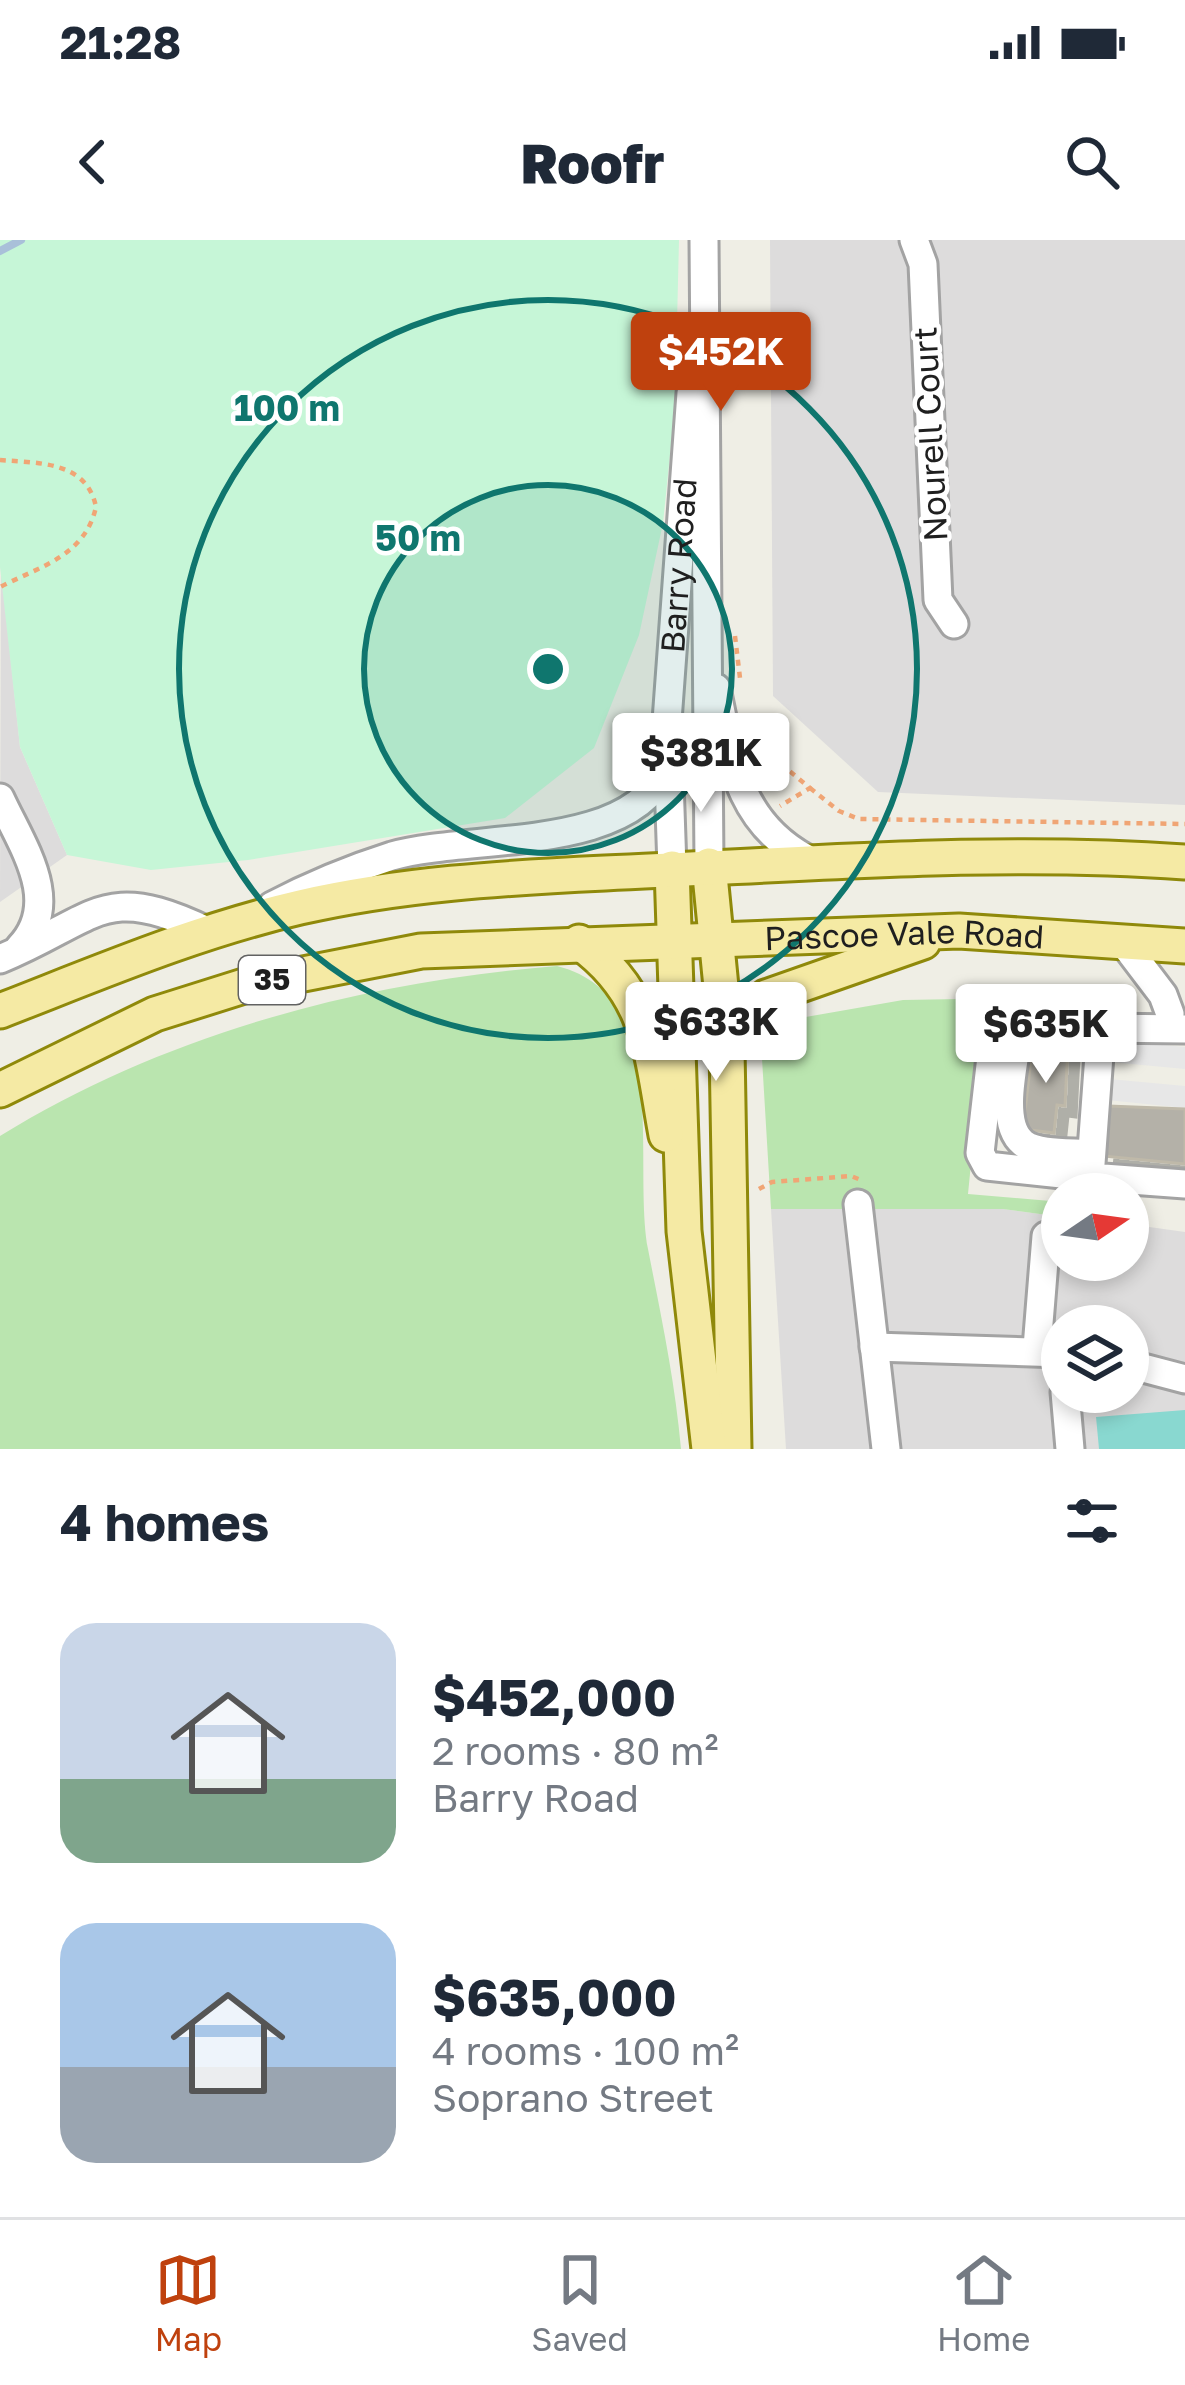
<!DOCTYPE html>
<meta charset="utf-8">
<style>
:root{--surface:#fff;--page:#f2f2f3;--text:#1f2937;--muted:#747a83;--line:#e0e1e3;--accent:#bf410e}
body{margin:0;font-family:"Golos Text",sans-serif;background:var(--page);color:var(--text);height:100vh;display:flex;flex-direction:column;font-size:45px;white-space:nowrap}
*{box-sizing:border-box;margin:0}
p{font-size:39px;color:var(--muted)}
.icon{flex:none;width:66px;height:66px;fill:none;stroke:currentColor;stroke-width:2;stroke-linecap:round;stroke-linejoin:round}
.map{position:relative;height:1209px;overflow:hidden}
.drawer{display:flex;flex-direction:column;background:var(--surface);flex:1}
.drawer>*{flex:none}
.needle{width:78px;rotate:77deg}
.tools{position:absolute;left:1041px;top:933px;display:grid;gap:24px}
.tools a{display:grid;place-items:center;width:108px;height:108px;border-radius:50%;background:var(--surface);box-shadow:0 6px 18px #0003;font-size:60px}
.price{position:absolute;translate:-50% -102px;padding:0 27px;border-radius:12px;background:#fff;color:#222;font-size:39px;line-height:78px;filter:drop-shadow(0 3px 6px #0008)}
.price::after{content:'';position:absolute;left:50%;top:72px;width:36px;height:27px;margin-left:-18px;background:inherit;clip-path:polygon(0 0,100% 0,50% 100%)}
.price.active{background:var(--accent);color:#fff}
ul{padding:0;list-style:none}
li{display:flex;align-items:center;gap:36px;height:300px;padding:0 60px}
li span{display:grid;place-items:center;flex:none;width:336px;height:240px;border-radius:36px;color:#555}
li>.icon{margin-inline-start:auto}
span .icon{width:144px;height:144px;fill:#fffc;stroke-width:1}
li b{font-size:51px}
h2{display:flex;justify-content:space-between;align-items:center;height:144px;padding:0 60px;font-size:51px}
.status{display:flex;justify-content:space-between;align-items:center;height:84px;padding:0 60px;background:var(--surface);direction:ltr}
.status svg{height:33px;fill:currentColor}
header{display:flex;justify-content:space-between;align-items:center;height:156px;padding:0 60px;background:var(--surface);font-size:54px;font-weight:800}
.tab-bar{display:flex;justify-content:space-around;align-items:center;height:168px;border-top:3px solid var(--line);background:var(--surface);font-size:33px;color:var(--muted)}
.tab-bar a{display:grid;justify-items:center;gap:6px}
.tab-bar .active{color:var(--accent)}
.map>svg:first-child{display:block}
</style>
<div class="status"><b>21:28</b><svg viewBox="0 0 49 12"><path d="M0 12V9h3v3zM5 12V6h3v6zM10 12V3h3v9zM15 12V0h3v12zM26 1h20v11H26zM47 4h2v5h-2z"/></svg></div>
<header><svg class="icon" aria-label="back" viewBox="0 0 24 24"><path d="M15 5l-7 7 7 7"/></svg>Roofr<svg class="icon" aria-label="search" viewBox="0 0 24 24"><circle cx="10" cy="10" r="6"/><path d="M15 15l6 6"/></svg></header>
<div class="map">
<svg width="1185" height="1209" viewBox="0 0 1185 1209">
<defs>
<filter id="shadow"><feDropShadow dx="11" dy="11" stdDeviation="0" flood-color="#0004"/></filter>
</defs>
<rect width="100%" height="100%" fill="#efeee5"/>
<!-- residential -->
<g fill="#dddcdc" fill-rule="evenodd">
<polygon points="770,0 1185,0 1185,565 878,552 773,456"/>
<polygon points="1,327 20,507 67,615 0,662"/>
<path d="M771,969h232l59,8v43h66v-36l57,8v217h-399zM1062,1086h66v66h-66z"/>
</g>
<!-- grass -->
<g fill="#bae5af">
<path d="M557,726c117,29 75,195 91,283 13,67 27,132 33,200h-681v-313c167,-103 362,-154 557,-170z"/>
<polygon points="1078,757 1073,769 1051,776 986,771 968,954 1062,962 1062,977 1003,969 771,969 760,785 903,760"/>
</g>
<!-- park -->
<polygon fill="#c6f6d7" points="0,0 679,0 675,166 663,283 639,395 594,508 505,578 248,620 151,630 67,615 20,507 0,327"/>
<!-- pitch -->
<polygon fill="#89d8d0" points="1185,1170 1185,1209 1099,1209 1096,1177"/>
<!-- parking -->
<g fill="#e7e7e7">
<polygon points="1113,800 1185,807 1185,829 1110,822"/>
<polygon points="1109,839 1185,846 1185,868 1107,860"/>
</g>
<g fill="none" stroke-linecap="round" stroke-linejoin="round">
<!-- stream -->
<polyline stroke="#a9c0d9" stroke-width="8" points="0,11 21,0"/>
</g>
<!-- building -->
<g fill="#b4b1a8" stroke="#bfb9a9" stroke-width="3" filter="url(#shadow)">
<polygon points="1033,801 1068,805 1065,866 1057,865 1054,893 1023,889"/>
<polygon points="1108,866 1185,869 1185,924 1103,916"/>
</g>
<g fill="none" stroke-linecap="round" stroke-linejoin="round">
<defs>
<g id="minor">
<polyline points="704,0 709,625"/>
<polyline points="914,0 923,24 938,360 954,384"/>
<path d="M716,448c15,72 22,134 91,171"/>
<path d="M0,558c22,48 63,104 20,149"/>
<path id="s1" d="M672,628l-5,-147 24,-328"/>
<path d="M272,666c38,-20 79,-37 120,-50 77,-22 237,-3 273,-86"/>
<polyline points="1122,701 1163,755 1170,774"/>
<path d="M0,719c97,-40 102,-79 209,-27"/>
<path d="M1019,788c-3,29 -22,94 4,115 15,12 50,9 68,11"/>
<polyline points="1185,789 1101,788 1090,937 1185,944"/>
<polyline points="1090,937 987,926 980,913 993,799 1019,788 1101,788"/>
<polyline points="858,964 886,1209"/>
<polyline points="874,1107 1062,1113"/>
<polyline points="1037,1108 1046,996"/>
<polyline points="1128,1124 1185,1139"/>
<polyline points="1065,1152 1070,1209"/>
</g>
<g id="major">
<polyline points="709,625 727,808 734,1209"/>
<polyline points="672,628 684,991 709,1209"/>
<path d="M579,702c72,52 72,112 87,193"/>
<path d="M0,771c98,-38 196,-80 300,-104 101,-23 202,-29 305,-34 194,-8 386,-25 580,-11"/>
<polyline points="728,807 748,770 766,757 923,702"/>
<path id="s2" d="M0,850l155,-76 92,-29 174,-34 538,-20 226,15"/>
</g>
</defs>
<!-- minor casing -->
<use href="#minor" stroke="#a3a3a3" stroke-width="33"/>
<!-- major casing -->
<use href="#major" stroke="#8f890a" stroke-width="39"/>
<!-- path -->
<g stroke="#f0a575" stroke-width="4.5" stroke-dasharray="6 6" stroke-linecap="butt">
<path d="M0,220c38,3 87,1 96,47 -11,49 -55,59 -96,80"/>
<polyline points="735,396 740,438"/>
<polyline points="753,501 810,548 780,566"/>
<polyline points="810,548 839,571 859,579 1185,584"/>
<polyline points="759,949 772,942 851,936 861,940"/>
</g>
<!-- minor -->
<use href="#minor" stroke="#fff" stroke-width="27"/>
<!-- major -->
<use href="#major" stroke="#f5eaa4" stroke-width="33"/>
</g>
<!-- distance rings -->
<circle cx="548" cy="429" r="184" fill="#0f766e" fill-opacity=".12"/>
<g fill="none" stroke="#0f766e" stroke-width="6">
<circle cx="548" cy="429" r="184"/>
<circle cx="548" cy="429" r="369"/>
</g>
<g text-anchor="middle" stroke-width="9" stroke-linejoin="round" paint-order="stroke">
<!-- shield labels -->
<rect fill="#fff" stroke="#626262" stroke-width="3" x="239" y="716" width="66" height="48" rx="9"/>
<g font-size="30" font-weight="bold" fill="#1f1f1f">
<text x="272" y="750">35</text>
</g>
<!-- street labels -->
<g font-size="33" fill="#1f1f1f" stroke="#fff">
<text transform="translate(930 194) rotate(-93)" y="12">Nourell Court</text>
<text dy="12" stroke="none"><textPath href="#s1" startOffset="303">Barry Road</textPath></text>
<text dy="12" stroke="none"><textPath href="#s2" startOffset="930">Pascoe Vale Road</textPath></text>
</g>
</g>
<circle cx="548" cy="429" r="18" fill="#0f766e" stroke="#fff" stroke-width="6"/>
<g font-size="36" text-anchor="middle" font-weight="bold" fill="#0f766e" stroke="#fff" stroke-width="9" stroke-linejoin="round" paint-order="stroke">
<text x="287" y="181">100 m</text>
<text x="418" y="311">50 m</text>
</g>
</svg>
<div class="tools">
<a><svg class="needle" viewBox="-14 -14 28 28"><path d="M0-13l5 13h-10z" fill="#e53935"/><path d="M0 13l5-13h-10z" fill="#747a83"/></svg></a>
<a><svg class="icon" aria-label="layers" viewBox="0 0 24 24"><path d="M12 4l9 5-9 5-9-5zM3 14l9 5 9-5"/></svg></a>
</div>
<b class="price active" style="left:721px;top:174px">$452K</b>
<b class="price" style="left:701px;top:575px">$381K</b>
<b class="price" style="left:716px;top:844px">$633K</b>
<b class="price" style="left:1046px;top:846px">$635K</b>
</div>
<section class="drawer">
<h2>4 homes<svg class="icon" aria-label="filters" viewBox="0 0 24 24"><path d="M4 7h16M4 17h16"/><circle cx="9" cy="7" r="2"/><circle cx="15" cy="17" r="2"/></svg></h2>
<ul>
<li><span style="background:linear-gradient(#c9d6e8 65%,#7fa58c 0)"><svg class="icon" aria-label="home" viewBox="0 0 24 24"><path d="M3 11l9-7 9 7M6 9v11h12V9"/></svg></span><div><b>$452,000</b><p>2 rooms · 80 m²</p><p>Barry Road</p></div></li>
<li><span style="background:linear-gradient(#a9c7e8 60%,#9aa5b1 0)"><svg class="icon" aria-label="home" viewBox="0 0 24 24"><path d="M3 11l9-7 9 7M6 9v11h12V9"/></svg></span><div><b>$635,000</b><p>4 rooms · 100 m²</p><p>Soprano Street</p></div></li>
</ul>
</section>
<nav class="tab-bar">
<a class="active"><svg class="icon" aria-label="map" viewBox="0 0 24 24"><path d="M3 6l6-2 6 2 6-2v14l-6 2-6-2-6 2zM9 4v14M15 6v14"/></svg>Map</a>
<a><svg class="icon" aria-label="saved" viewBox="0 0 24 24"><path d="M7 4h10v16l-5-4-5 4z"/></svg>Saved</a>
<a><svg class="icon" aria-label="home" viewBox="0 0 24 24"><path d="M3 11l9-7 9 7M6 9v11h12V9"/></svg>Home</a>
</nav>
